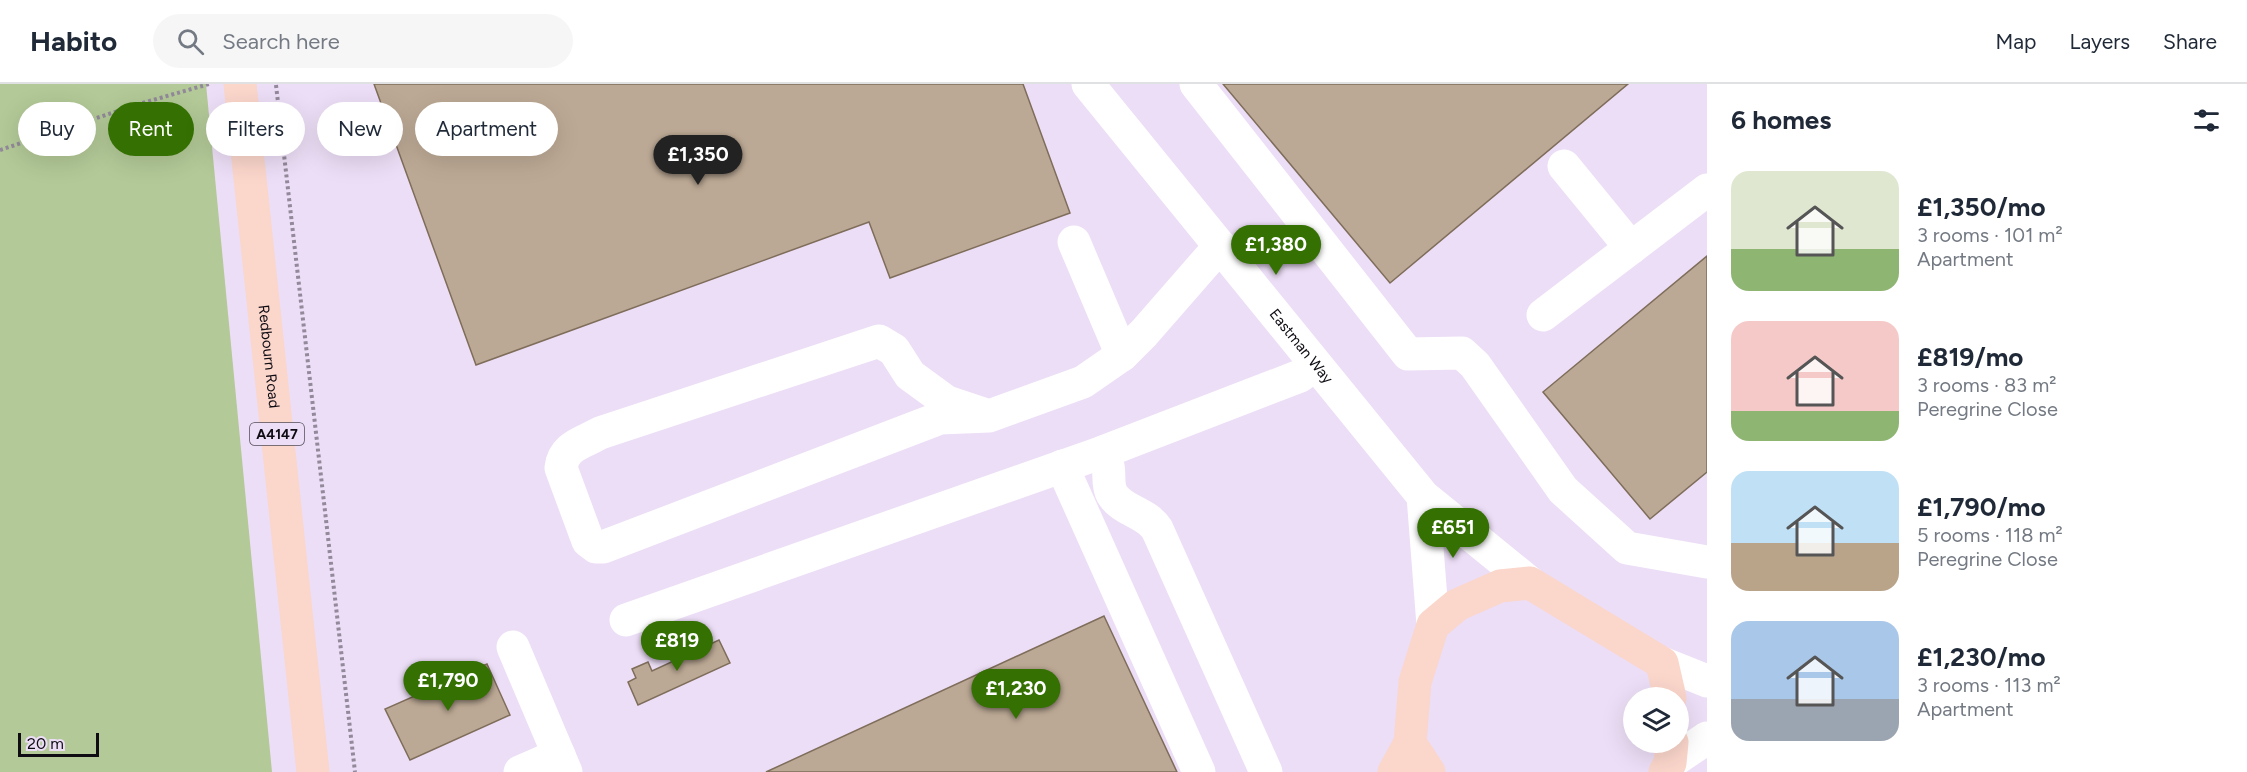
<!DOCTYPE html>
<meta charset="utf-8">
<style>
:root{--surface:#fff;--page:#f6f6f7;--text:#1f2937;--muted:#747a83;--line:#e0e1e3;--accent:#347002}
body{margin:0;font-family:Figtree,sans-serif;background:var(--page);color:var(--text);height:100vh;display:flex;flex-direction:column;font-size:22px;white-space:nowrap}
*{box-sizing:border-box;margin:0}
p{font-size:20px;color:var(--muted)}
.icon{flex:none;width:33px;height:33px;fill:none;stroke:currentColor;stroke-width:2;stroke-linecap:round;stroke-linejoin:round}
.map{position:relative;flex:1;overflow:hidden}
.sheet{display:flex;flex-direction:column;background:var(--surface);width:540px}
.sheet>*{flex:none}
.hud{position:absolute;left:18px;top:18px;width:570px;height:54px;display:flex;gap:12px}
.buttons{position:absolute;left:1623px;top:603px;display:grid;gap:12px}
.buttons a{display:grid;place-items:center;width:66px;height:66px;border-radius:50%;background:var(--surface);box-shadow:0 6px 24px #0002;font-size:30px}
.scale{position:absolute;left:18px;bottom:15px;width:81px;box-sizing:border-box;padding-left:6px;border:3px solid #100c14;border-top:0;font-size:16px;line-height:21px;white-space:nowrap;color:#100c14;-webkit-text-stroke:4px #ecdef6;paint-order:stroke}
.price{position:absolute;translate:-50% -51px;padding:0 14px;border-radius:21px;background:var(--accent);color:#fff;font-size:20px;line-height:39px;filter:drop-shadow(0 2px 3px #0008)}
.price::after{content:'';position:absolute;left:50%;top:36px;width:18px;height:14px;margin-left:-9px;background:inherit;clip-path:polygon(0 0,100% 0,50% 100%)}
.price.current{background:#222;color:#fff}
ul{padding:0;list-style:none}
li{display:flex;align-items:center;gap:18px;height:150px;padding:0 24px}
li span{display:grid;place-items:center;flex:none;width:168px;height:120px;border-radius:18px;color:#555}
li>.icon{margin-inline-start:auto}
span .icon{width:72px;height:72px;fill:#fffc;stroke-width:1}
li b{font-size:26px}
h2{display:flex;justify-content:space-between;align-items:center;height:72px;padding:0 24px;font-size:26px}
.chip{padding:0 21px;border-radius:27px;background:var(--surface);box-shadow:0 6px 24px #0002;font-size:21px;line-height:54px}
.chip.current{background:var(--accent);color:#fff}
header{display:flex;align-items:center;gap:36px;box-sizing:border-box;height:84px;padding:0 30px;background:var(--surface);border-bottom:2px solid var(--line)}
header strong{font-size:28px}
nav{display:flex;gap:33px;margin-inline-start:auto;font-size:21px}
.search{width:420px;height:54px;background:var(--page);display:flex;align-items:center;gap:15px;box-sizing:border-box;padding:0 21px;border-radius:33px;color:var(--muted);font-size:22px}
main{display:flex;flex:1;min-height:0}
.map>svg:first-child{display:block}
</style>
<header>
<strong>Habito</strong>
<div class="search"><svg class="icon" aria-label="search" viewBox="0 0 24 24"><circle cx="10" cy="10" r="6"/><path d="M15 15l6 6"/></svg>Search here</div>
<nav><a>Map</a><a>Layers</a><a>Share</a></nav>
</header>
<main>
<div class="map">
<svg width="1707" height="688" viewBox="0 0 1707 688">
<rect width="100%" height="100%" fill="#ecdef6"/>
<!-- green -->
<polygon fill="#b3c997" points="0,0 206,0 272,688 0,688"/>
<!-- building -->
<g fill="#bca995" stroke="#7e6d5a" stroke-width="1.5">
<polygon points="374,0 1023,0 1070,129 890,194 869,138 476,281"/>
<polygon points="1223,0 1628,0 1390,199"/>
<polygon points="1707,172 1707,388 1650,435 1543,308"/>
<polygon points="1104,532 1177,688 766,688"/>
<polygon points="719,556 730,579 638,621 628,598 636,594 632,585 648,578 652,587"/>
<polygon points="487,580 510,631 410,676 385,625"/>
</g>
<g fill="none" stroke-linecap="round" stroke-linejoin="round">
<!-- path -->
<g stroke="#92899a" stroke-width="4" stroke-dasharray="3 3" stroke-linecap="butt">
<polyline points="276,1 355,688"/>
<polyline points="0,66 139,20 209,0"/>
</g>
<!-- minor -->
<g stroke="#fff" stroke-width="33">
<path id="s1" d="M1088,0l335,412 107,87"/>
<polyline points="1196,0 1408,270 1462,269 1475,281 1563,406 1627,464 1707,478"/>
<polyline points="1564,82 1631,164"/>
<polyline points="1074,158 1122,271"/>
<polyline points="1543,231 1707,106"/>
<path d="M989,332l-42,-14 -37,-27 -16,-25 -15,-9 -279,92c-17,10 -37,13 -39,35l27,73 8,6h7l337,-129 49,-2 94,-34 39,-27 22,-22 76,-87"/>
<path d="M1103,368c2,4 4,9 5,14 2,9 -1,19 4,28 10,17 34,18 45,35l109,243"/>
<polyline points="1062,382 1199,688"/>
<polyline points="1423,412 1433,541"/>
<polyline points="626,536 1103,368 1300,292 1315,281"/>
<polyline points="513,563 566,688"/>
<polyline points="1662,579 1707,597"/>
<polyline points="1670,679 1707,654"/>
<polyline points="520,688 559,671"/>
</g>
<!-- major -->
<g stroke="#fbd6cb" stroke-width="33">
<path id="s2" d="M240,0l73,688"/>
<polyline points="1394,688 1410,659"/>
<polyline points="1429,688 1410,659 1415,598 1433,541 1457,521 1500,502 1530,499 1662,579 1670,614"/>
<polyline points="1665,688 1670,679 1672,658"/>
</g>
</g>
<g text-anchor="middle" stroke-width="4.5" stroke-linejoin="round" paint-order="stroke">
<!-- shield labels -->
<rect fill="#ecdef6" stroke="#524b58" stroke-width="1.5" x="250" y="339" width="54" height="22" rx="4.5"/>
<g font-size="14" font-weight="bold" fill="#100c14">
<text x="277" y="355">A4147</text>
</g>
<!-- street labels -->
<g font-size="15" fill="#100c14" stroke="#ecdef6">
<text dy="5" stroke="none"><textPath href="#s1" startOffset="338">Eastman Way</textPath></text>
<text dy="5" stroke="none"><textPath href="#s2" startOffset="274">Redbourn Road</textPath></text>
</g>
</g>
</svg>
<div class="buttons">
<a><svg class="icon" aria-label="layers" viewBox="0 0 24 24"><path d="M12 4l9 5-9 5-9-5zM3 14l9 5 9-5"/></svg></a>
</div>
<div class="scale">20 m</div>
<b class="price current" style="left:698px;top:102px">£1,350</b>
<b class="price" style="left:1276px;top:192px">£1,380</b>
<b class="price" style="left:1453px;top:475px">£651</b>
<b class="price" style="left:677px;top:588px">£819</b>
<b class="price" style="left:448px;top:628px">£1,790</b>
<b class="price" style="left:1016px;top:636px">£1,230</b>
<div class="hud">
<a class="chip">Buy</a>
<a class="chip current">Rent</a>
<a class="chip">Filters</a>
<a class="chip">New</a>
<a class="chip">Apartment</a>
</div>
</div>
<section class="sheet">
<h2>6 homes<svg class="icon" aria-label="filters" viewBox="0 0 24 24"><path d="M4 7h16M4 17h16"/><circle cx="9" cy="7" r="2"/><circle cx="15" cy="17" r="2"/></svg></h2>
<ul>
<li><span style="background:linear-gradient(#dfe7d0 65%,#8fb573 0)"><svg class="icon" aria-label="home" viewBox="0 0 24 24"><path d="M3 11l9-7 9 7M6 9v11h12V9"/></svg></span><div><b>£1,350/mo</b><p>3 rooms · 101 m²</p><p>Apartment</p></div></li>
<li><span style="background:linear-gradient(#f6c9c9 75%,#8fb573 0)"><svg class="icon" aria-label="home" viewBox="0 0 24 24"><path d="M3 11l9-7 9 7M6 9v11h12V9"/></svg></span><div><b>£819/mo</b><p>3 rooms · 83 m²</p><p>Peregrine Close</p></div></li>
<li><span style="background:linear-gradient(#bfe0f5 60%,#b9a48a 0)"><svg class="icon" aria-label="home" viewBox="0 0 24 24"><path d="M3 11l9-7 9 7M6 9v11h12V9"/></svg></span><div><b>£1,790/mo</b><p>5 rooms · 118 m²</p><p>Peregrine Close</p></div></li>
<li><span style="background:linear-gradient(#a9c7e8 65%,#9aa5b1 0)"><svg class="icon" aria-label="home" viewBox="0 0 24 24"><path d="M3 11l9-7 9 7M6 9v11h12V9"/></svg></span><div><b>£1,230/mo</b><p>3 rooms · 113 m²</p><p>Apartment</p></div></li>
</ul>
</section>
</main>
